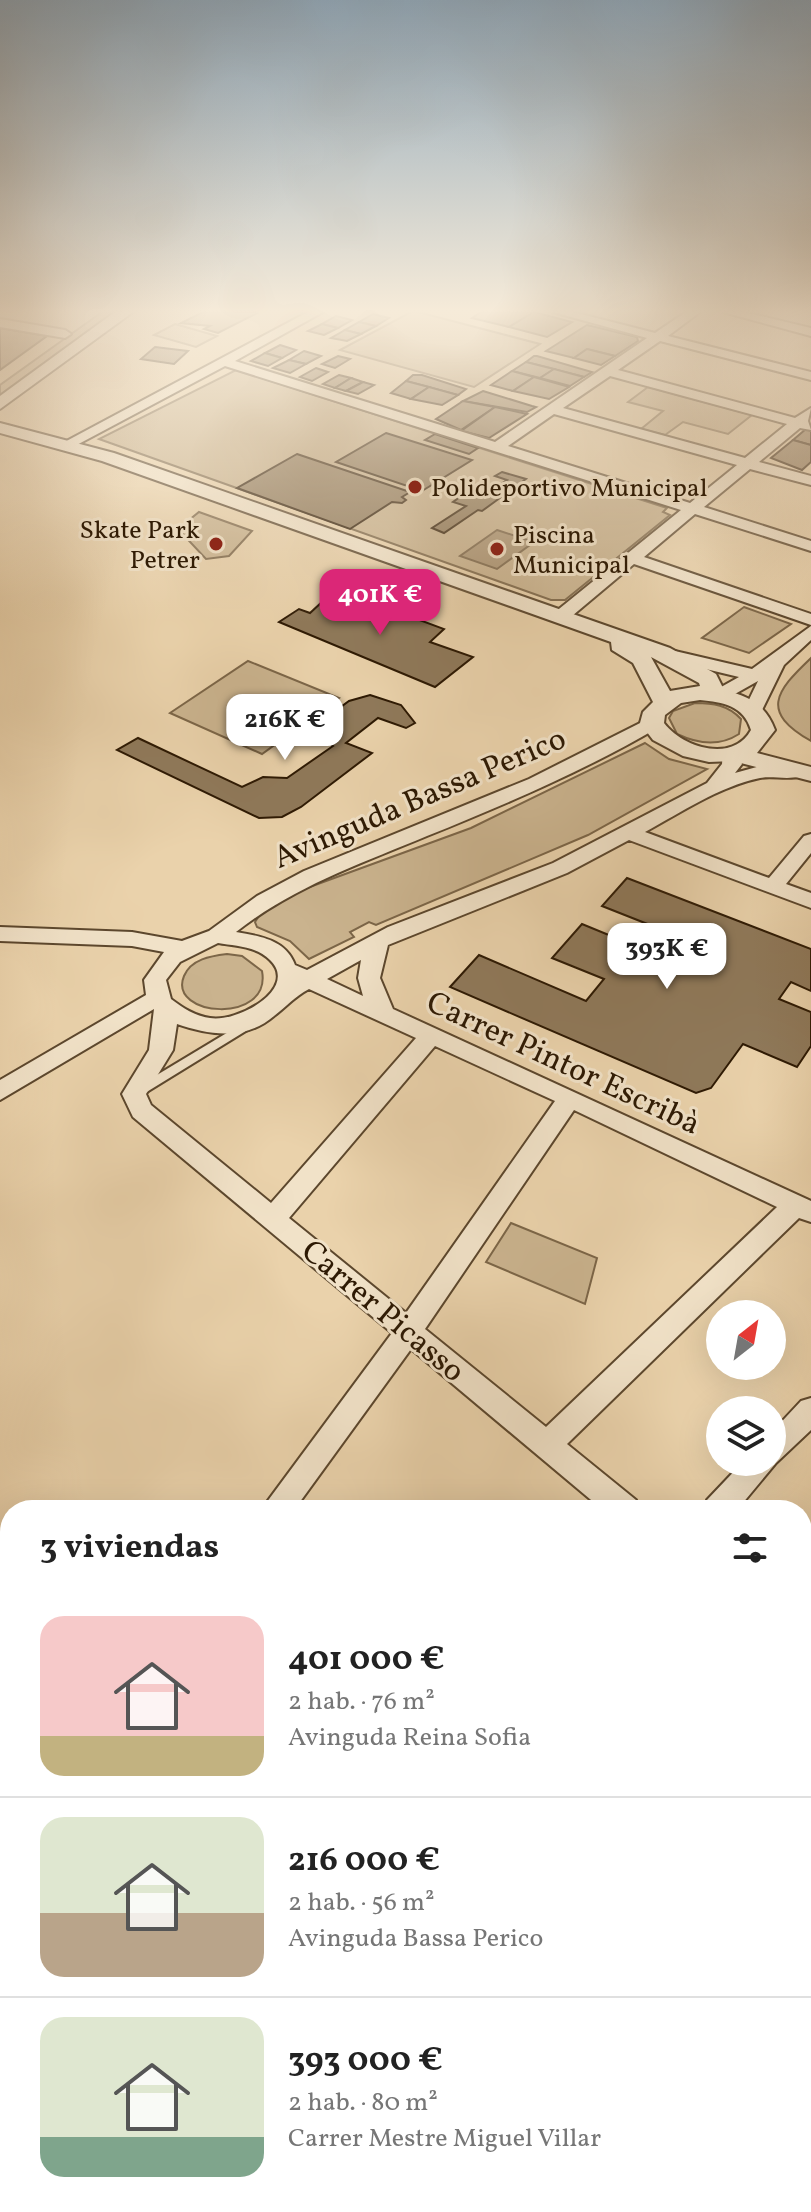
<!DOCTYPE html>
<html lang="es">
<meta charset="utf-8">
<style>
:root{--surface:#fff;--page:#f6f6f6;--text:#222;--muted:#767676;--line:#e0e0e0;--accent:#db2777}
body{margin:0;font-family:Vollkorn,serif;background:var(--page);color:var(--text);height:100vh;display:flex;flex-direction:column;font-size:30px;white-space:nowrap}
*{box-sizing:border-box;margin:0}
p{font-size:26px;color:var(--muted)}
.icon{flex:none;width:44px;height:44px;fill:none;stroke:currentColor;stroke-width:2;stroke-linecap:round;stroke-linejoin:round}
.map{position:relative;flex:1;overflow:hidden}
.details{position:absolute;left:0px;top:1500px;width:812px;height:712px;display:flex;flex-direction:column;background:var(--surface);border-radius:32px 32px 0 0;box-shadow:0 8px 32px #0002}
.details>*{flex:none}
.needle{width:52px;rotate:31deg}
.fabs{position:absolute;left:706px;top:1300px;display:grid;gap:16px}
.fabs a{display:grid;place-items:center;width:80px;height:80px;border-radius:50%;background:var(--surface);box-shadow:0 8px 32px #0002;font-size:40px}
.price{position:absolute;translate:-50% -68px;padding:0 18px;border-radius:16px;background:#fff;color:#222;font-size:26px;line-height:52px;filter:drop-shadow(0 2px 4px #0008)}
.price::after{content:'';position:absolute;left:50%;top:48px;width:24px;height:18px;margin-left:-12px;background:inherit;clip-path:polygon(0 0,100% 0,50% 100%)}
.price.active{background:var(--accent);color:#fff}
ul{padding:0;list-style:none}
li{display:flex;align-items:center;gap:24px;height:200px;padding:0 40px}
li+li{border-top:2px solid var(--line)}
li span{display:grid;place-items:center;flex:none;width:224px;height:160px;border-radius:24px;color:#555}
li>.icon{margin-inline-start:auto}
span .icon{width:96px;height:96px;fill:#fffc;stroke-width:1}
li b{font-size:34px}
h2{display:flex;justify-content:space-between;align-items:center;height:96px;padding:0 40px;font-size:34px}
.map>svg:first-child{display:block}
</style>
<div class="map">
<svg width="811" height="2212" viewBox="0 0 811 2212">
<rect width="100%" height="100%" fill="#ead2ab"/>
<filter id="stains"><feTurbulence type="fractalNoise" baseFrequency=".0025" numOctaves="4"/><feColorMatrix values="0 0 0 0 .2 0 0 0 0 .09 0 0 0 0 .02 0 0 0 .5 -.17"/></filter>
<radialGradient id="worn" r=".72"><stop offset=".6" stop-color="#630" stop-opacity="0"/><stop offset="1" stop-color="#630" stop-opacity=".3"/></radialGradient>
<!-- green -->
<g fill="#cab38e" stroke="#7c6648" stroke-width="2">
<polygon points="102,312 119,312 0,396 0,385"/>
<polygon points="411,312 418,312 540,344 474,387 340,350"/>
<polygon points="175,324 217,336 196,347 154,335"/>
<polygon points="236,370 667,508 663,512 670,515 565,600 551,600 99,439"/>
<polygon points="648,387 752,415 728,434 683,422 665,435 641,429 663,411 628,402"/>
<polygon points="199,512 252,531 229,556 206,559 178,529"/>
<polygon points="744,607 791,624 749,653 702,638"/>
<path d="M811,658v83c-51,-29 -36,-49 0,-83z"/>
<polygon points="248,661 339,698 262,754 170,713"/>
<path d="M695,703c18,0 33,2 46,16l-2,15c-20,13 -41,10 -62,0l-8,-16 4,-7z"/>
<polygon points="645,743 669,759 707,769 588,835 376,925 369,922 350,932 354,937 309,959 290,941 257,927 255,922 261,913 285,896 471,828"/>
<path d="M227,954l15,2 20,15c10,54 -95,46 -78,5 7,-17 27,-20 43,-22z"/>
<polygon points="511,1223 597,1258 585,1304 486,1262"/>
<polygon points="802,1948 811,1955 811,2032 802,2049"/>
</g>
<!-- water -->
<polygon fill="#aa9372" stroke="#786246" stroke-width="2" points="497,530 534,542 497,569 460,556"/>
<!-- building -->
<g fill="#8f795a" stroke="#2d1903" stroke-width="2">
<polygon points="259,312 218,333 204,329 210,326 181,323 203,312"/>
<polygon points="481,312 534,312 509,327 472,318"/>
<polygon points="534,312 572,322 547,337 509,327"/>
<polygon points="373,314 389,318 376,326 359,322"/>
<polygon points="336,316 352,320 338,328 322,324"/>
<polygon points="359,322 376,326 361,334 345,330"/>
<polygon points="322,324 338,328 324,335 308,331"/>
<polygon points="587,325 637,337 638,341 615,356 587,349 574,358 546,351"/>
<polygon points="0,328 47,336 0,370"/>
<polygon points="345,330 361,334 347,341 331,338"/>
<polygon points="280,345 296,350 282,358 265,353"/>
<polygon points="155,347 188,351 174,364 141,359"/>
<polygon points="587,349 615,356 601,365 574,358"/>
<polygon points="304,351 321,356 306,364 289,360"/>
<polygon points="265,353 282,358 268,366 251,361"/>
<polygon points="338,356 350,359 335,368 322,364"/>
<polygon points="534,356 537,356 592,372 584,377 526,362"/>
<polygon points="289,360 306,364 290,373 273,368"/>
<polygon points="526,362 554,369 540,378 512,371"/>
<polygon points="316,368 328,372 312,381 300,377"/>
<polygon points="554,369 584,377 570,386 540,378"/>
<polygon points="512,371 534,377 513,391 491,385"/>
<polygon points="339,375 351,378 335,388 323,384"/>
<polygon points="413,375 422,375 466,389 458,395 406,381"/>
<polygon points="534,377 566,386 569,387 549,399 513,391"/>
<polygon points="351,378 363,382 346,391 335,388"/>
<polygon points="406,381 429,387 411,399 391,393"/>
<polygon points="363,382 374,385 358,394 346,391"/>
<polygon points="429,387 458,395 442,405 411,399"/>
<polygon points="483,391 532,406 536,407 527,412 463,401"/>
<polygon points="463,401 495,407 461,430 436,419"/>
<polygon points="495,407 527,414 489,438 461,431"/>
<polygon points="806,429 811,431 811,445 793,440"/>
<polygon points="386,433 472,460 422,491 336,462"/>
<polygon points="435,434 478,448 469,454 425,440"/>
<polygon points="793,440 811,445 811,462 802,470 771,458"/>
<polygon points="297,454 410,492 402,497 406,500 402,503 392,502 350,529 237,488"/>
<polygon points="502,472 526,479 482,511 478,510 444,533 432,528 466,506 453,502 467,492 481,497 507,480 495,476"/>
<polygon points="336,589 444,629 430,642 473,657 435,687 279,622 299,609 310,613"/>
<polygon points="370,695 401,705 415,723 406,728 378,718 346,743 372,753 301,807 282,817 259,818 117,750 138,738 242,787 263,777 287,778 333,746 311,729 349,701"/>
<polygon points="627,878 811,949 811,991 791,982 779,999 811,1012 811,1046 797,1067 743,1044 711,1088 696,1093 450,987 479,955 586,1001 604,979 552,958 582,924 633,945 650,925 602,906"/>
<polygon points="811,1751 811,1955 802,1948 802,1764"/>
<polygon points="351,2202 450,2202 443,2212 344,2212"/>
<polygon points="522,2202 721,2202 715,2212 516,2212"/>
</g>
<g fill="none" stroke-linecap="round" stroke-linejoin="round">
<defs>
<polygon id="service" points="245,1022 249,1023 251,1026 249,1029 145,1093 137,1093 135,1090 137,1087"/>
<g id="minor">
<path d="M308,312h15l-88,49 260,81 152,-104 -94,-26h20l82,21 31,-21h14l-32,24 143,36v8l-151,-39 -42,29 177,48 16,-10 -3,13 3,9 -11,-2 -41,34 52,14v9l-61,-16 -46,38 107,34v10l-116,-37 -51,43 167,57v11l-177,-61 -68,57h-12v-8l127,-103 -456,-144 -154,82 -12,-3zM610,376l177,48 -42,34 -182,-50zM554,414l183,51 -47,38 -182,-57z"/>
<polygon points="723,312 744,312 811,328 811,336"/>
<polygon points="0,319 65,330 71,334 65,338 0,327"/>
<polygon points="811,626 811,640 784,665 762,710 753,715 744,710 758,681 726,699 714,699 714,691 739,677 656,657 653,653 662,648 752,669"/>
<path d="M652,717l7,2v8c-75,44 -153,77 -232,109 -67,28 -134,51 -191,96 24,4 50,8 59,33l12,5 81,-43 165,-64 154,-80 15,-19 1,-14h14l5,14 -7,9 29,-8 42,2 3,4c-12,12 -34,4 -49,7 -42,9 -78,34 -115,54l124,46 35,-42 7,-2v19l-25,31 25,9v15l-182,-68 -62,33 -179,72 -8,33 13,31 418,192v21l-12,-4 -232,226 69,56 4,10h-37l-192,-161 -117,161h-33l131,-177 -259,-216 -11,-23 27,-44 5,-41 -154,91v-20l146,-85 -2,-15 20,-28 -32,-6 -132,-5v-14l132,5 50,9 27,-10 48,-35 47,-25 225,-92zM218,943c17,3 38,3 52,17 30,29 -34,63 -60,58 -15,-2 -27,-10 -39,-19l-5,-19 14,-18zM361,960l-3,18 5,18 -36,-17zM309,989l107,49 -145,165 -120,-98 -5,-11 27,-44 4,-26c32,11 68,17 97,-8 13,-10 20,-19 35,-27zM435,1046l120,55 -149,212 -117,-95zM574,1110l203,97 -231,220 -121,-98z"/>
<polygon points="811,1398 811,1430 776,1463 737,1510 703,1510 707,1500 743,1462 772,1462 772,1432 801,1401"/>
<polygon points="802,1640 811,1644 811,1679 802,1675"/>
<polygon points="811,1688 811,1730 802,1733 802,1691"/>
<polygon points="10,1835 10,1877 0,1881 0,1839"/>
<polygon points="464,2202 506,2202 502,2212 460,2212"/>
</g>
<g id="tertiary">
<polygon points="115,312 133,312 0,409 0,396"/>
<path d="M0,423l114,30 556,195 46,26 8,16c25,6 42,15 51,40l-18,23 54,14v14l-78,-20 -24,1 -26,-6 -30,-16 -13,-17 3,-11 10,-10 -20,-39 -21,-13 -1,-8 -509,-181 -102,-28zM651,657l48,26 1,3 -30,5zM700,700c23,2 44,6 51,30 -18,33 -68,18 -87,-7l1,-8 16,-12z"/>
<polygon points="811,2134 809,2212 757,2212 761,2202 802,2202 802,2138"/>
</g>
</defs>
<!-- service casing -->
<use href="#service" stroke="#5c472d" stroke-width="4"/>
<!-- minor casing -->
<use href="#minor" stroke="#5c472d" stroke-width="4"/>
<!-- tertiary casing -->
<use href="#tertiary" stroke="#5c472d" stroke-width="4"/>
<!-- service -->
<use href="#service" fill="#f1e2c8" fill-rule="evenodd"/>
<!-- minor -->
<use href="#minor" fill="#f1e2c8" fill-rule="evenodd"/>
<!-- tertiary -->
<use href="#tertiary" fill="#f1e2c8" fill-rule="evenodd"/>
</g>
<!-- sky -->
<linearGradient id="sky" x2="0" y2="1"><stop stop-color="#8fa7b9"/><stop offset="0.5" stop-color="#f6ebd9"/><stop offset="1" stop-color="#f6ebd9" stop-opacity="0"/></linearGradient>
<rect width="811" height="622" fill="url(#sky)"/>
<!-- markers -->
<g fill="#8f2418" stroke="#f1e2c8" stroke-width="3">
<circle cx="415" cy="487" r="8"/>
<circle cx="216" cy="544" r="8"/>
<circle cx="497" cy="549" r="8"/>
</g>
<g text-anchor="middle" stroke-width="6" stroke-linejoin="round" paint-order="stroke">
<!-- far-poi labels -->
<g font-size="26" fill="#2d1903" stroke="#f1e2c8" text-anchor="start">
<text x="431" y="496">Polideportivo Municipal</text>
<text x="200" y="538" text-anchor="end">Skate Park<tspan x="200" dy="30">Petrer</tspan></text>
<text x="513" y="543">Piscina<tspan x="513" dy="30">Municipal</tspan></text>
</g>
<!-- street labels -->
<g font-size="32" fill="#2d1903" stroke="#f1e2c8">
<text transform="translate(419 797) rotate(-23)" y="11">Avinguda Bassa Perico</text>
<text transform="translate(564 1062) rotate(25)" y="11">Carrer Pintor Escribà</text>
<text transform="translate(384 1310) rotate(40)" y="11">Carrer Picasso</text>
</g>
</g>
<rect width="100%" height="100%" filter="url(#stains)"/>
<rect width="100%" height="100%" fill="url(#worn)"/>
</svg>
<div class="fabs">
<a><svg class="needle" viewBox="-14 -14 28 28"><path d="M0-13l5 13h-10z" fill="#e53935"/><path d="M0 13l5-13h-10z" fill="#767676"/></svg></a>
<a><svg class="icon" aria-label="layers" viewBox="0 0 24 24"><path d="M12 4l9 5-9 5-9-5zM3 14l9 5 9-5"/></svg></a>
</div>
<b class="price active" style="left:380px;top:637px">401K €</b>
<b class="price" style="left:285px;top:762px">216K €</b>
<b class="price" style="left:667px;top:991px">393K €</b>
<section class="details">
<h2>3 viviendas<svg class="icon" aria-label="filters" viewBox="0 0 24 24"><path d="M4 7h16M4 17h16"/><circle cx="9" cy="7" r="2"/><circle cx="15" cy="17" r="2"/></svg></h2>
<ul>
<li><span style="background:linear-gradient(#f6c9c9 75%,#c2b280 0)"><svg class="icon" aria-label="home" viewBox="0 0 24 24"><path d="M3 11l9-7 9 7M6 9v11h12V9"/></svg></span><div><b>401 000 €</b><p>2 hab. · 76 m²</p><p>Avinguda Reina Sofia</p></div></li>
<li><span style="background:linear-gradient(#dfe7d0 60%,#b9a48a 0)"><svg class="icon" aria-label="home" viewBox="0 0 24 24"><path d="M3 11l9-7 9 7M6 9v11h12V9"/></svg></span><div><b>216 000 €</b><p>2 hab. · 56 m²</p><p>Avinguda Bassa Perico</p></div></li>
<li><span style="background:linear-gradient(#dfe7d0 75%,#7fa58c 0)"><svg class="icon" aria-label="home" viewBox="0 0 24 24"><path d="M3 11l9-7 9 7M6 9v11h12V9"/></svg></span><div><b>393 000 €</b><p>2 hab. · 80 m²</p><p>Carrer Mestre Miguel Villar</p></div></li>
</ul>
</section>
</div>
